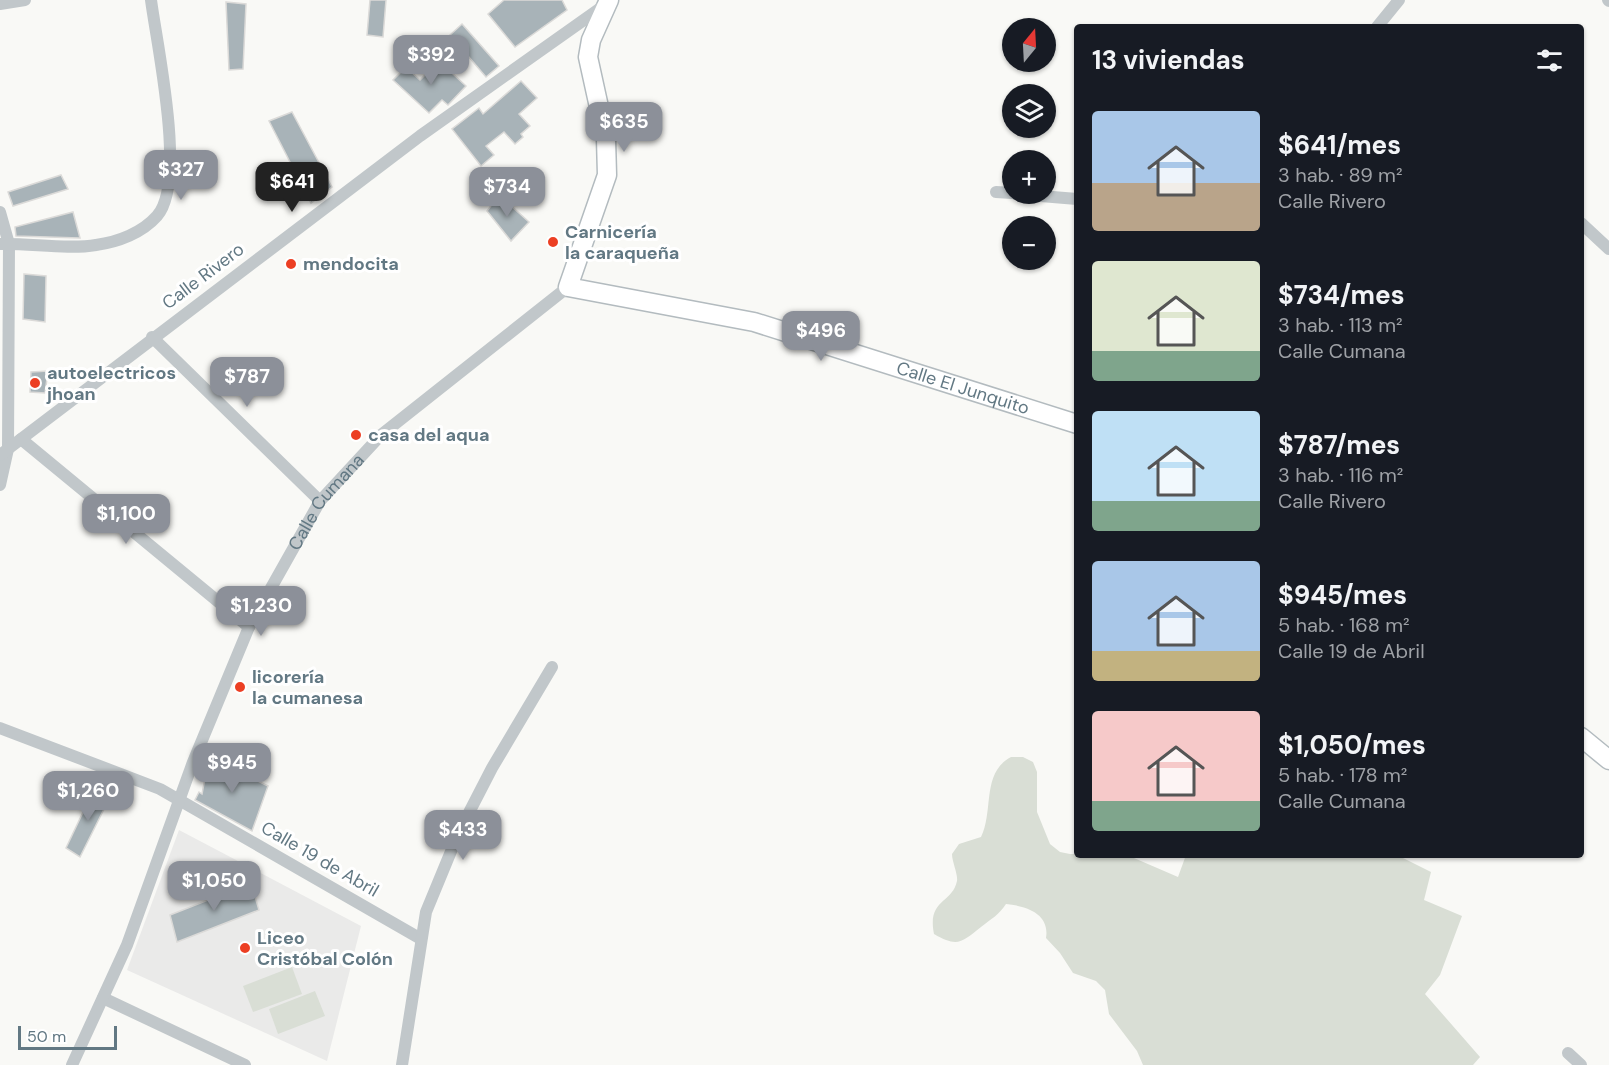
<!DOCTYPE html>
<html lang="es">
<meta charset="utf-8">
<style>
:root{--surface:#171b24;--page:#242831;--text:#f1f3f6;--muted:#9ea1a6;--accent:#8c9099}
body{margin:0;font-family:"DM Sans",sans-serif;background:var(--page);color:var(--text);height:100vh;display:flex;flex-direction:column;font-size:22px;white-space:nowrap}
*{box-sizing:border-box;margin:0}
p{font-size:20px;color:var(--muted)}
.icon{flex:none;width:33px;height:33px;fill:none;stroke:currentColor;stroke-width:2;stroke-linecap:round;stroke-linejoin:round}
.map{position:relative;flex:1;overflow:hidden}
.drawer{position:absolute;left:1074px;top:24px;width:510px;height:834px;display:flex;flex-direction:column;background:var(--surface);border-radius:6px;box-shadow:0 2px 4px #0004}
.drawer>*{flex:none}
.needle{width:39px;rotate:18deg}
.tools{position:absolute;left:1002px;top:18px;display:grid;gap:12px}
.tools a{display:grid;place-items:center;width:54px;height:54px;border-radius:50%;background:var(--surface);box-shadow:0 2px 4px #0004;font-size:30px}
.scale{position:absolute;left:18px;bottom:15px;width:99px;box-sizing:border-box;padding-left:6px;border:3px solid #627883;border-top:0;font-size:16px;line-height:21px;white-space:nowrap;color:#627883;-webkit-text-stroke:4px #fff;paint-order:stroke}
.price{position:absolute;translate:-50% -51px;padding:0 14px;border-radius:12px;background:var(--accent);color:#fff;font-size:20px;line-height:39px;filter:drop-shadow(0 2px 3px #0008)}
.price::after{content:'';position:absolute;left:50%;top:36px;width:18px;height:14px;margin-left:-9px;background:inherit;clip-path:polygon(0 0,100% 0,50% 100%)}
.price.active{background:#222;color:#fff}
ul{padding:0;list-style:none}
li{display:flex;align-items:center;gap:18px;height:150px;padding:0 18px}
li span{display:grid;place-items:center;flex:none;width:168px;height:120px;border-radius:6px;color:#555}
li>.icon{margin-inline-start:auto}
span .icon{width:72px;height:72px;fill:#fffc;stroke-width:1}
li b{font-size:26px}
h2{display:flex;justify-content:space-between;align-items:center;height:72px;padding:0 18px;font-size:26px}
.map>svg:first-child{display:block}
</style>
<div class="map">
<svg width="1609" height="1065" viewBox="0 0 1609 1065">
<rect width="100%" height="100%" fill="#f9f9f6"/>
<!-- built -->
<polygon fill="#eaeae9" points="179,830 361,926 327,1061 127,970"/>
<!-- green -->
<g fill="#d9ded5">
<path d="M1011,757h12l10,5 4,10v40l13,32 10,8 10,2 57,1 51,22 8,-22h215v2l30,15 -7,28 38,16 -22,59 -15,19 55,63 -7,8h-330l-6,-14 -28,-37 -4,-24 -9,-9 -23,-8 -13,-20 -14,-15c4,-24 -19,-32 -40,-34 -7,11 -15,15 -25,23 -19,15 -23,21 -47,7 -7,-35 18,-30 23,-53 1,-7 -5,-19 -5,-27l7,-10 22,-7c13,-26 0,-64 30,-80z"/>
<polygon points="292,967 302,994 253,1012 243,986"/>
<polygon points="315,991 325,1016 278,1034 269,1009"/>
</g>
<!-- building -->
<g fill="#a8b3b8" stroke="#dbdad8" stroke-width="1.5">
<polygon points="370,0 386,0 383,37 367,35"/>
<polygon points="504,0 562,0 567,10 515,47 488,14"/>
<polygon points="226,2 246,4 243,69 229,70"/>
<polygon points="462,24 499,66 486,77 450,35"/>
<polygon points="439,61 466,86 448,105 442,100 429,113 393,80 406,67 420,80"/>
<polygon points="521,81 537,98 519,114 530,126 521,134 523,137 515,144 504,132 486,146 494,155 481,166 452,129 479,108 483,114"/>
<polygon points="292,112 332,187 311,203 269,121"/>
<polygon points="61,175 68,189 13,206 8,192"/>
<polygon points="499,195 529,222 511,241 487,211"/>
<polygon points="73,212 80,238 16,236 15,227"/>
<polygon points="24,274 46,276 45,322 23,319"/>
<polygon points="48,371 45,393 30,392 31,372"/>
<polygon points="209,757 268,786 252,831 195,800 199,792 202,794"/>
<polygon points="94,789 110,797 80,857 66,848"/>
<polygon points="251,883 259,910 177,942 170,915"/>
</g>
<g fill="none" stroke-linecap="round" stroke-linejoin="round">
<defs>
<g id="secondary">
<path id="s2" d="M609,0l-18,40 -3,17 18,82 1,36 -39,112 186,35 323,102"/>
<polyline points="1581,737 1609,760"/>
</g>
</defs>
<!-- secondary casing -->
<use href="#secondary" stroke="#b3bbbf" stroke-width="21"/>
<!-- street -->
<g stroke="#c1c7ca" stroke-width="12">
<polyline points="1608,0 1609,1"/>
<polyline points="0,4 25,0"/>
<polyline points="1377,27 1399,0"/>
<polyline points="996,192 1012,193"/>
<polyline points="1016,194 1077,199"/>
<polyline points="0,212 9,244 8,449 0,485"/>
<polyline points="1581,223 1609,249"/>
<path d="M0,244c30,-1 67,6 96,1 22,-3 46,-12 61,-29 30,-34 0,-170 -6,-216"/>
<polyline points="152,337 320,501"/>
<polyline points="21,439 249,627"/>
<polyline points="0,455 420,136 605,5"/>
<polyline points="0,728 160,789 421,939"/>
<polyline points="103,998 245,1065"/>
<polyline points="1568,1053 1581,1065"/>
<path id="s1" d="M72,1065l55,-120 66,-183 56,-135 71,-126 61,-66 187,-148"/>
<polyline points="402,1065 426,912 459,832 492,768 552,667"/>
</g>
<!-- secondary -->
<use href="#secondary" stroke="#fff" stroke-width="18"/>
</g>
<!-- markers -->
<g fill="#ec3f23" stroke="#fff" stroke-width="2">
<circle cx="553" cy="242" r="6"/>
<circle cx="291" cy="264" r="6"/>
<circle cx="35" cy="383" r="6"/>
<circle cx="356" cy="435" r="6"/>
<circle cx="240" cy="687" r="6"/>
<circle cx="245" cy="948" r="6"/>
</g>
<g text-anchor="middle" stroke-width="6" stroke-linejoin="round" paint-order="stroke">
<!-- poi labels -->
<g font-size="18" font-weight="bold" fill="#627883" stroke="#fff" text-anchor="start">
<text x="565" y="238">Carnicería<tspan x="565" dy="21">la caraqueña</tspan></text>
<text x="303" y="270">mendocita</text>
<text x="47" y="379">autoelectricos<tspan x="47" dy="21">jhoan</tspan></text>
<text x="368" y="441">casa del aqua</text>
<text x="252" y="683">licorería<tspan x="252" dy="21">la cumanesa</tspan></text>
<text x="257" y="944">Liceo<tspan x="257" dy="21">Cristóbal Colón</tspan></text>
</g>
<!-- street labels -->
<g font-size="18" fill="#627883" stroke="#fff">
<text transform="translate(203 276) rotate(-37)" y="6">Calle Rivero</text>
<text dy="6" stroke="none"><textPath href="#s2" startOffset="708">Calle El Junquito</textPath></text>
<text dy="6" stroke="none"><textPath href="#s1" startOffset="620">Calle Cumana</textPath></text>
<text transform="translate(320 859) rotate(30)" y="6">Calle 19 de Abril</text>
</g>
</g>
</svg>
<div class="tools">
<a><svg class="needle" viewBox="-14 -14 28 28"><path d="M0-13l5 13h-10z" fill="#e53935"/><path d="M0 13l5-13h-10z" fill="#9ea1a6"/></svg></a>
<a><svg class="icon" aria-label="layers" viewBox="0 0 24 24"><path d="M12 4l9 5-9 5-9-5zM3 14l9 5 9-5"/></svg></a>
<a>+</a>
<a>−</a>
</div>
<div class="scale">50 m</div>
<b class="price" style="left:431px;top:86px">$392</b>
<b class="price" style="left:624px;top:153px">$635</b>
<b class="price" style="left:181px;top:201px">$327</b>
<b class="price active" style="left:292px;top:213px">$641</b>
<b class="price" style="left:507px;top:218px">$734</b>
<b class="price" style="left:821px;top:362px">$496</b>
<b class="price" style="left:247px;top:408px">$787</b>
<b class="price" style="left:126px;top:545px">$1,100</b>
<b class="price" style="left:261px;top:637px">$1,230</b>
<b class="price" style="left:232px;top:794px">$945</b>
<b class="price" style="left:88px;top:822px">$1,260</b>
<b class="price" style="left:463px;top:861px">$433</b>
<b class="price" style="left:214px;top:912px">$1,050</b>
<section class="drawer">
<h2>13 viviendas<svg class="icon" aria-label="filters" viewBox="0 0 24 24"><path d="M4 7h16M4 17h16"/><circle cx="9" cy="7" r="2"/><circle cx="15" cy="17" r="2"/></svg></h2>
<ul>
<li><span style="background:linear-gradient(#a9c7e8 60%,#b9a48a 0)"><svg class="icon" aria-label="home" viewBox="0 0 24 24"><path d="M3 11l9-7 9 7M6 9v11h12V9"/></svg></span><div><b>$641/mes</b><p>3 hab. · 89 m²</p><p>Calle Rivero</p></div></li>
<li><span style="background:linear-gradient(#dfe7d0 75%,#7fa58c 0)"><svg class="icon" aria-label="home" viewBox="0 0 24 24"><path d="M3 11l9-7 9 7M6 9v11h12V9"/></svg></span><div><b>$734/mes</b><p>3 hab. · 113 m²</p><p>Calle Cumana</p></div></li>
<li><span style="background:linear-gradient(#bfe0f5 75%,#7fa58c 0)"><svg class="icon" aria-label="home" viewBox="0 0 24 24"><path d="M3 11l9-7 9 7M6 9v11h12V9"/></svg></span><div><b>$787/mes</b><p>3 hab. · 116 m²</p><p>Calle Rivero</p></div></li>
<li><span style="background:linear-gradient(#a9c7e8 75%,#c2b280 0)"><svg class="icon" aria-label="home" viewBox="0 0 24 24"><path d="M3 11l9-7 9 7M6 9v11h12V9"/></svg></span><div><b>$945/mes</b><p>5 hab. · 168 m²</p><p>Calle 19 de Abril</p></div></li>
<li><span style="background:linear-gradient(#f6c9c9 75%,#7fa58c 0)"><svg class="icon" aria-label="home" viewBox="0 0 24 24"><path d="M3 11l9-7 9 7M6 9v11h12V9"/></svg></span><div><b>$1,050/mes</b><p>5 hab. · 178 m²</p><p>Calle Cumana</p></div></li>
</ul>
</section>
</div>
